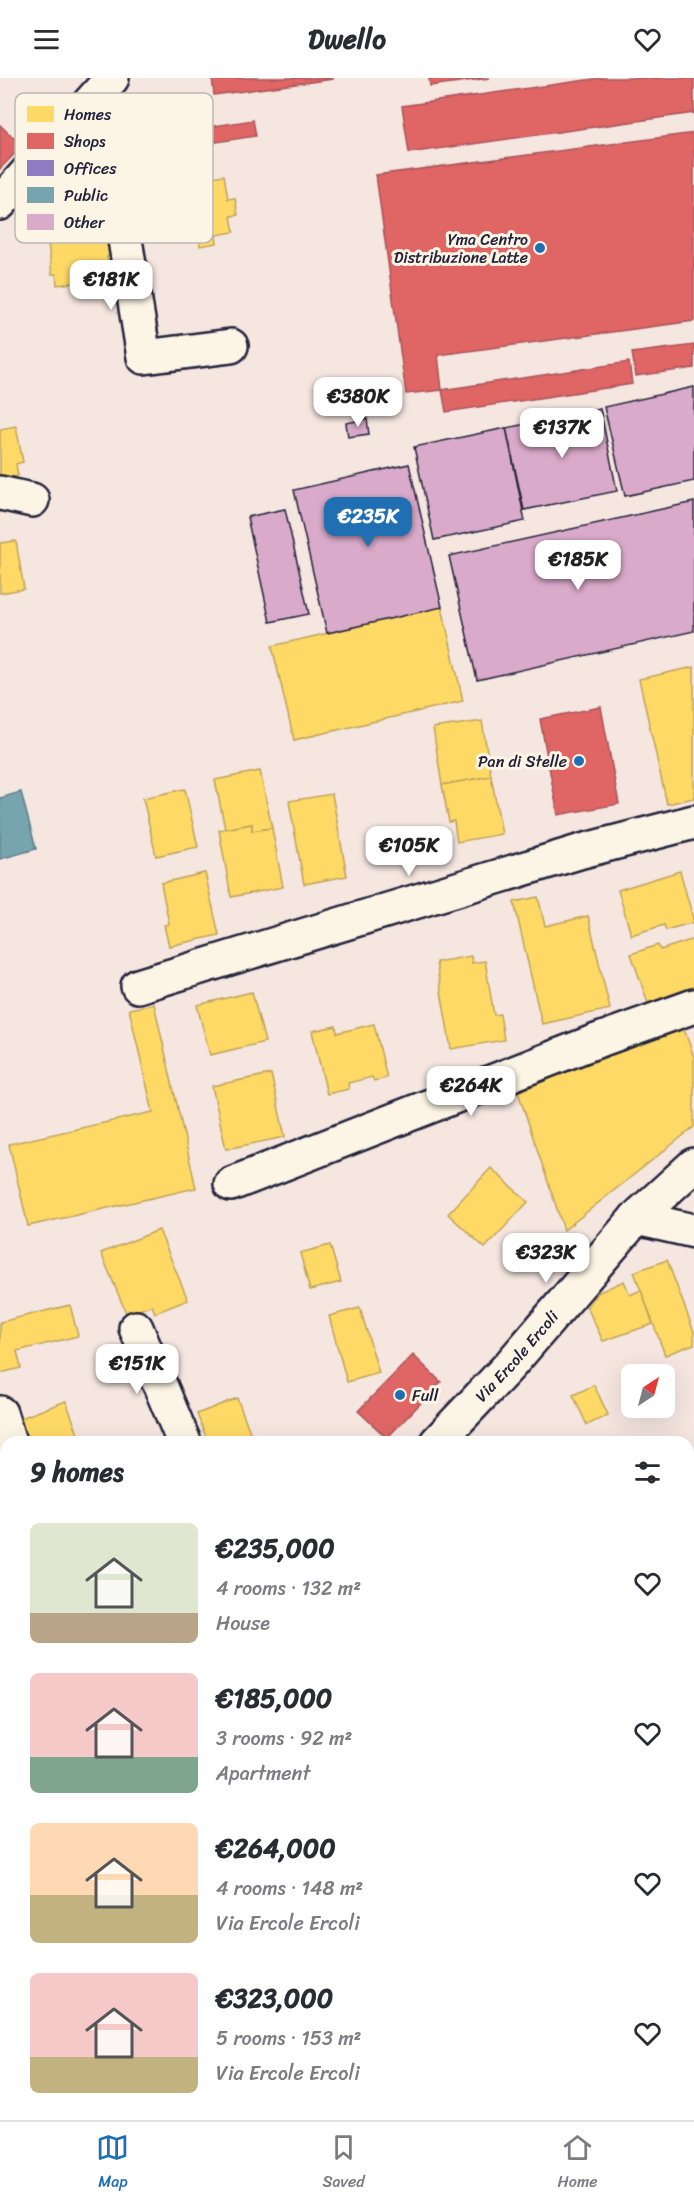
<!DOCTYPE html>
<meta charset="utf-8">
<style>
:root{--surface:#fff;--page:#f7f7f7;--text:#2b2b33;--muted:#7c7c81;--line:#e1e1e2;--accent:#1f6fb2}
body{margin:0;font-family:Sriracha,sans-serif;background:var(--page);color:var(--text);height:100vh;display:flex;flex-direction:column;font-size:22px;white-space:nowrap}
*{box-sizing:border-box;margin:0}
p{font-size:20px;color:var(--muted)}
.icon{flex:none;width:33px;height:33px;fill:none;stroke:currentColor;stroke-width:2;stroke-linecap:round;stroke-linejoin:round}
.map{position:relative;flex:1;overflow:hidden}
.drawer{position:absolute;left:0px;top:1358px;width:694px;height:686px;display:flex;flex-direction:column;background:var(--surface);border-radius:18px 18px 0 0;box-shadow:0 6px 24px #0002}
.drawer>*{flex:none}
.needle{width:39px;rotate:36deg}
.fabs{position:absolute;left:621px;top:1286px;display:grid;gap:12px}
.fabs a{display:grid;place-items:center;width:54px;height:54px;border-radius:9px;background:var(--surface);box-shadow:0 6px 24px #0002;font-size:30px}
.price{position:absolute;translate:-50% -51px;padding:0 14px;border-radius:12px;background:#fff;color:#222;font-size:20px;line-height:39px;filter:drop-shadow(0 2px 3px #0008)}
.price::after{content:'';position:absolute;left:50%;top:36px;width:18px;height:14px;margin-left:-9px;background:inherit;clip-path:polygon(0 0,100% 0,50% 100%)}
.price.on{background:var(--accent);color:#fff}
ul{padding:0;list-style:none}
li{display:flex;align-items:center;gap:18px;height:150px;padding:0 30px}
li span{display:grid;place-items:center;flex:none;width:168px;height:120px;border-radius:9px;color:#555}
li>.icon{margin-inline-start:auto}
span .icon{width:72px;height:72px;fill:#fffc;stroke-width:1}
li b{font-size:26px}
h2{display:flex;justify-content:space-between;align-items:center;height:72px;padding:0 30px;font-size:26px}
header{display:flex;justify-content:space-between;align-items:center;height:78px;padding:0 30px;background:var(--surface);font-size:27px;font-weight:800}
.dock{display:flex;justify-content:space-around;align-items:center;height:84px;border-top:2px solid var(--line);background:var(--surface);font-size:16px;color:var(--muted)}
.dock a{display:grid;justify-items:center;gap:3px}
.dock .on{color:var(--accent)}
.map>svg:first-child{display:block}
</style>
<header><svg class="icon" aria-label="menu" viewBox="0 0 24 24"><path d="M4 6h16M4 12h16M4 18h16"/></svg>Dwello<svg class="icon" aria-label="heart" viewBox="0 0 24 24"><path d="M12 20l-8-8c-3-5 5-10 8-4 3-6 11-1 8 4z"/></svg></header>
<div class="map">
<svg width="694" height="2042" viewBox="0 0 694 2042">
<rect width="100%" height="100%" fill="#f5e6e0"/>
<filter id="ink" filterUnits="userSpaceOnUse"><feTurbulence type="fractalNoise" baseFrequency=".0167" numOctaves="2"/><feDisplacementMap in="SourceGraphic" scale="12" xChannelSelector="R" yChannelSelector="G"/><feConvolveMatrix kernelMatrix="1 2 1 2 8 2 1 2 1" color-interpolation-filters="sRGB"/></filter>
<g filter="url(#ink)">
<!-- homes -->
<g fill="#ffd966" stroke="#bda259" stroke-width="1.5">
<polygon points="224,97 228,121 235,120 238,137 231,138 234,154 216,157 217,165 200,168 199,161 181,164 171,106"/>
<polygon points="81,136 82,142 97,140 107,149 102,154 103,161 109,160 111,177 107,178 110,199 91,201 92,206 73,209 72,205 57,207 56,196 52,196 47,158 52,158 50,145 60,144 60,139"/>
<polygon points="16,348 23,384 16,386 18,398 0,401 0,351"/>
<polygon points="16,463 24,511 0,515 0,465"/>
<polygon points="442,529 463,623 294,662 272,568"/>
<polygon points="694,589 694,720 667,726 639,601"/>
<polygon points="482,643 491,698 442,707 433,650"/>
<polygon points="260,693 272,750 252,753 252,746 225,751 215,702"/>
<polygon points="491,698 502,756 457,764 454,743 449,744 442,707"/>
<polygon points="185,711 198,769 156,778 143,720"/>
<polygon points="332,716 347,798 304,806 289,723"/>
<polygon points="252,746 252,753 272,750 283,809 231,819 219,752"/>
<polygon points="680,793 694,844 666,852 664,847 631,857 618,812"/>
<polygon points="205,795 219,857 169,868 164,847 169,846 161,805"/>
<polygon points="538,819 545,848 588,838 610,931 542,946 514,824"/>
<polygon points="694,861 694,909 648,925 631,876 658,867 660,872"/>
<polygon points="471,878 472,885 485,883 494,937 500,936 504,962 451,971 436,884"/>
<polygon points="252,914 265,964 210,977 197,927"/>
<polygon points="154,926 196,1110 28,1148 9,1066 153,1034 129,931"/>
<polygon points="681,943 694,979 694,1049 564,1152 515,1005"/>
<polygon points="374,946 387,1000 374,1003 372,999 348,1005 349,1011 327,1016 312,953 336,948 337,955"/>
<polygon points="271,996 285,1059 226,1071 212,1008"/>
<polygon points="491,1090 528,1124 485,1170 448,1136"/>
<polygon points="159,1152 188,1222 155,1235 152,1227 127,1237 101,1175"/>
<polygon points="330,1167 341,1204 310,1212 300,1175"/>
<polygon points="667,1182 694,1254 694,1266 665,1277 634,1194"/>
<polygon points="624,1203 630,1217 641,1212 653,1246 603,1263 587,1229 599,1214"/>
<polygon points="70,1227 78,1258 17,1273 21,1290 0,1295 0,1244"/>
<polygon points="360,1230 379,1295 347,1304 329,1238"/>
<polygon points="594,1307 608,1337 587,1347 573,1317"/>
<polygon points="237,1320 253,1362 249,1364 208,1364 197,1336"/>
<polygon points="66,1323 81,1364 21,1364 13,1343"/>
<polygon points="491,2037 532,2037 531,2042 490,2042"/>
</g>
<!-- shops -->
<g fill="#e06666" stroke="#a75259" stroke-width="1.5">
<polygon points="212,0 333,0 333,1 214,17"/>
<polygon points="429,0 490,0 430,8"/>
<polygon points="601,0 694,0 694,35 409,75 402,28"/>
<polygon points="253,42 256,58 93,83 118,54 148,49 149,58"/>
<polygon points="0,47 22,68 0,91"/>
<polygon points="694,55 694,243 438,277 442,312 406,316 376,97"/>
<polygon points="694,267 694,290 636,298 632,275"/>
<polygon points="629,284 632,306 446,334 442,312"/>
<polygon points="601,629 619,726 558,737 540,641"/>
<polygon points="413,1277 441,1304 387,1360 358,1333"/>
</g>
<!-- offices -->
<polygon fill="#8e7cc3" stroke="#6e619a" stroke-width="1.5" points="4,1730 6,1742 6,1795 5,1805 0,1806 0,1731"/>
<!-- public -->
<polygon fill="#76a5af" stroke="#5d7e8c" stroke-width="1.5" points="21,714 36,771 0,781 0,720"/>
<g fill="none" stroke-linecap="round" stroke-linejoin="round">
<!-- stream -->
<g stroke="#5f85a2" stroke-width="8">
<polyline points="688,1894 694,1892"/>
<polyline points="263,2042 269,2037"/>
</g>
</g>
<!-- building -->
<g fill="#daaaca" stroke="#22223b" stroke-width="1.5">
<polygon points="694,309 694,403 625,418 604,329"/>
<polygon points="600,331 617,413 524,432 506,350"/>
<polygon points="367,341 369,356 348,359 346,345"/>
<polygon points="506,350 525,443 434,462 414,369"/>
<polygon points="409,386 442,529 327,555 294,412"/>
<polygon points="694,424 694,553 477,602 449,478"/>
<polygon points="285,431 309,536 270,544 247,439"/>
<polygon points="539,2037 618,2037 617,2042 539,2042"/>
</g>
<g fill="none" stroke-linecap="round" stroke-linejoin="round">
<defs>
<g id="minor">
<polyline points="30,92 78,101 115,100 144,279 231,268"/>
<polyline points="0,125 112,0"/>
<polyline points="0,415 32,422"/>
<polyline points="138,908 582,773 694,744"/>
<polyline points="231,1106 591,965 694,928"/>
<polyline points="636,1140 694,1153"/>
<polyline points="136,1250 184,1364"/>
<polyline points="0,1335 9,1364"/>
<path id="s1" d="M437,1364l73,-77 126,-147 58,-53"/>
<polyline points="0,1857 6,1850"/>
</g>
</defs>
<!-- minor casing -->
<use href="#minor" stroke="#22223b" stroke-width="38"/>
<!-- minor -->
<use href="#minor" stroke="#fcf5e5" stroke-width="33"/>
</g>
</g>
<!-- markers -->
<g fill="#1f6fb2" stroke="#fcf5e5" stroke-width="2">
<circle cx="540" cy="170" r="6"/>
<circle cx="579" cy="683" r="6"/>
<circle cx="400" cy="1317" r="6"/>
</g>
<g text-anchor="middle" stroke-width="6" stroke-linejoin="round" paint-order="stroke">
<!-- poi labels -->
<g font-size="16" fill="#22223b" stroke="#fcf5e5" text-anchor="end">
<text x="528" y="167">Yma Centro<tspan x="528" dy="18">Distribuzione Latte</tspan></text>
<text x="567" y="689">Pan di Stelle</text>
<text x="412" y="1323" text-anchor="start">Full</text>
</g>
<!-- street labels -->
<g font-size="16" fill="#22223b" stroke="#fcf5e5">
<text dy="6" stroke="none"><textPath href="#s1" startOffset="117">Via Ercole Ercoli</textPath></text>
</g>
</g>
<!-- legend -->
<rect x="15" y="15" width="198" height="150" rx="9" fill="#fcf5e5" stroke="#bbb6b2" stroke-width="1.5"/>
<rect x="27" y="28" width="27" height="16" fill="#ffd966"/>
<rect x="27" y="55" width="27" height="16" fill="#e06666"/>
<rect x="27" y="82" width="27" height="16" fill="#8e7cc3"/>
<rect x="27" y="109" width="27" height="16" fill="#76a5af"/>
<rect x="27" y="136" width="27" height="16" fill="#daaaca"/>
<g font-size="16" fill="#22223b">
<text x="64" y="42">Homes</text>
<text x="64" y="69">Shops</text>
<text x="64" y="96">Offices</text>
<text x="64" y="123">Public</text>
<text x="64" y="150">Other</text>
</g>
</svg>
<div class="fabs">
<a><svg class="needle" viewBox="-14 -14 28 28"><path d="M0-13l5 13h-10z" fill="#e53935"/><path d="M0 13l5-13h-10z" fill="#7c7c81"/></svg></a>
</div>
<b class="price" style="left:111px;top:233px">€181K</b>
<b class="price" style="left:358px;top:350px">€380K</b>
<b class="price" style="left:562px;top:381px">€137K</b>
<b class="price on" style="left:368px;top:470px">€235K</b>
<b class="price" style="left:578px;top:513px">€185K</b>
<b class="price" style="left:409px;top:799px">€105K</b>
<b class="price" style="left:471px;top:1039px">€264K</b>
<b class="price" style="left:546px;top:1206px">€323K</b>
<b class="price" style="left:137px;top:1317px">€151K</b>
<section class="drawer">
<h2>9 homes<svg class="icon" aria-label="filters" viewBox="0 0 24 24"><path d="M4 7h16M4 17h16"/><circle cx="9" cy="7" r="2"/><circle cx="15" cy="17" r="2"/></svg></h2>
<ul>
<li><span style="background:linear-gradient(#dfe7d0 75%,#b9a48a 0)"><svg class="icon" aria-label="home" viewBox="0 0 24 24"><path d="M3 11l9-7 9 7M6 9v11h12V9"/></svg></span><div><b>€235,000</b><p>4 rooms · 132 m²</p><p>House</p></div><svg class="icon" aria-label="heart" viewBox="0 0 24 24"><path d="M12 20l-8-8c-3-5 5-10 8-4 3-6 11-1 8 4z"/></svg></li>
<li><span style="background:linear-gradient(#f6c9c9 70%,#7fa58c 0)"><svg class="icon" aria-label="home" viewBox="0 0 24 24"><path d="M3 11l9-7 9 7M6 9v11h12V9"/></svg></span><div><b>€185,000</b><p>3 rooms · 92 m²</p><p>Apartment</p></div><svg class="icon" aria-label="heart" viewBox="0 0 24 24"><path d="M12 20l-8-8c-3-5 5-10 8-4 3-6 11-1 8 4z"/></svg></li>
<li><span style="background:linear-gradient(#ffd9b3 60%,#c2b280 0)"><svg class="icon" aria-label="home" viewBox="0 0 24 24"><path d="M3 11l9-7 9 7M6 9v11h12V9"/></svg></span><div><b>€264,000</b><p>4 rooms · 148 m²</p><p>Via Ercole Ercoli</p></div><svg class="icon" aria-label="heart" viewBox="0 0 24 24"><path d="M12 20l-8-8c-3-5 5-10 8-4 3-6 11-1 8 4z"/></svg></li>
<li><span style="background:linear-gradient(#f6c9c9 70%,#c2b280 0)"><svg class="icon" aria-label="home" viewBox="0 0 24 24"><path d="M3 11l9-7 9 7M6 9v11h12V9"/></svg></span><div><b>€323,000</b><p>5 rooms · 153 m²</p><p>Via Ercole Ercoli</p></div><svg class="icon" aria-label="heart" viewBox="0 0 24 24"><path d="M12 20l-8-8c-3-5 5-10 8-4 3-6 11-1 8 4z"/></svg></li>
</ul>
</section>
</div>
<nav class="dock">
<a class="on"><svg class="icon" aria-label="map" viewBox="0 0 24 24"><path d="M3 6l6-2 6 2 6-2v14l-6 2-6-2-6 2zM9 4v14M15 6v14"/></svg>Map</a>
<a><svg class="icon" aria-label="saved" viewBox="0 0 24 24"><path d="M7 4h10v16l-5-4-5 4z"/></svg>Saved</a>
<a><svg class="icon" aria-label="home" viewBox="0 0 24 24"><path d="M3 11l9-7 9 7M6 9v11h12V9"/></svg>Home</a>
</nav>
